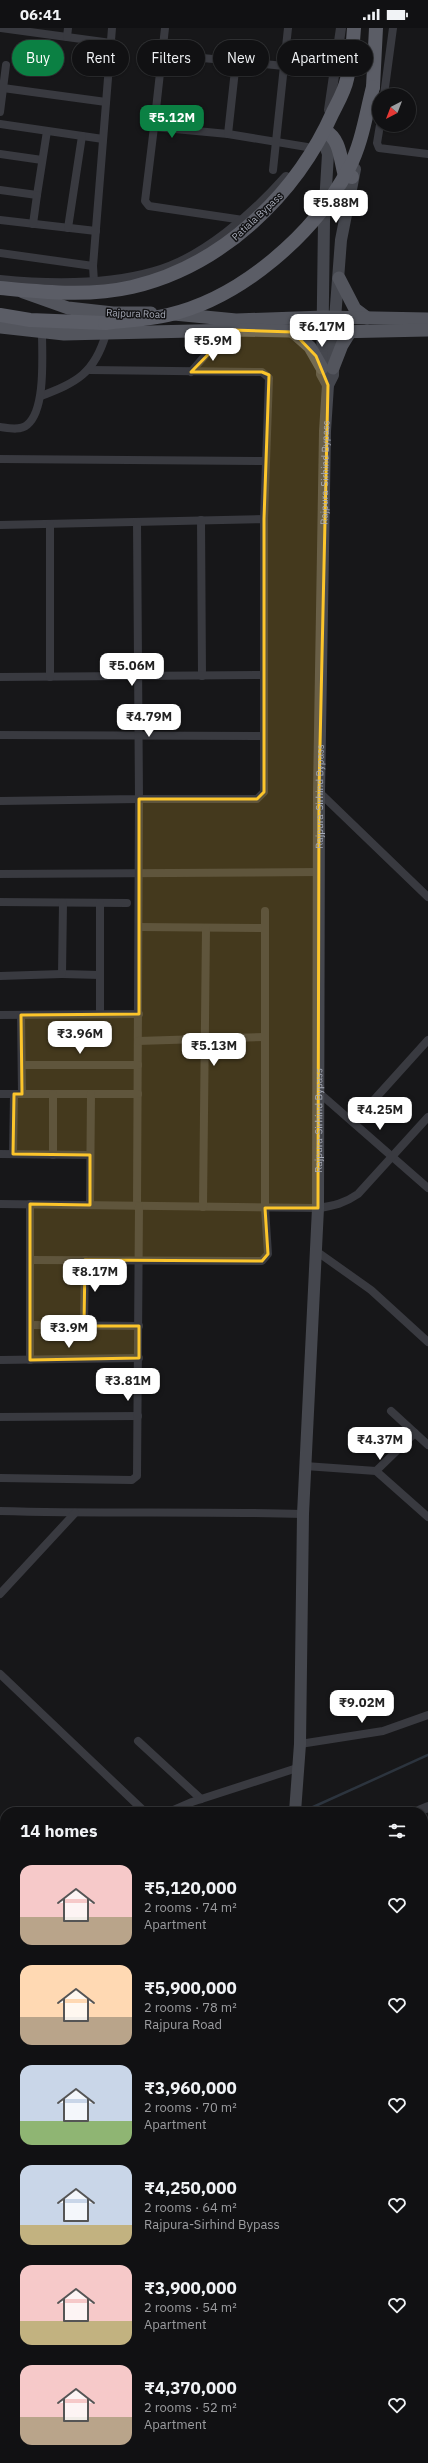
<!DOCTYPE html>
<meta charset="utf-8">
<style>
:root{--surface:#111113;--page:#1e1f21;--text:#f1f3f6;--muted:#9c9da0;--line:#303133;--accent:#0b8043}
body{margin:0;font-family:"IBM Plex Sans",sans-serif;background:var(--page);color:var(--text);height:100vh;display:flex;flex-direction:column;font-size:15px;white-space:nowrap}
*{box-sizing:border-box;margin:0}
p{font-size:13px;color:var(--muted)}
.icon{flex:none;width:22px;height:22px;fill:none;stroke:currentColor;stroke-width:2;stroke-linecap:round;stroke-linejoin:round}
.map{position:relative;flex:1;overflow:hidden}
.sheet{position:absolute;left:0px;top:1779px;width:428px;height:656px;display:flex;flex-direction:column;background:var(--surface);border-radius:16px 16px 0 0;box-shadow:0 1px 3px #0004,0 0 0 1px var(--line)}
.sheet>*{flex:none}
.top-card{position:absolute;left:12px;top:12px;width:404px;height:36px;display:flex;gap:8px}
.needle{width:26px;rotate:222deg}
.fabs{position:absolute;left:372px;top:60px;display:grid;gap:8px}
.fabs a{display:grid;place-items:center;width:44px;height:44px;border-radius:50%;background:var(--surface);box-shadow:0 1px 3px #0004,0 0 0 1px var(--line);font-size:20px}
.price{position:absolute;translate:-50% -34px;padding:0 9px;border-radius:8px;background:#fff;color:#222;font-size:13px;line-height:26px;filter:drop-shadow(0 1px 2px #0008)}
.price::after{content:'';position:absolute;left:50%;top:24px;width:12px;height:9px;margin-left:-6px;background:inherit;clip-path:polygon(0 0,100% 0,50% 100%)}
.price.active{background:var(--accent);color:#fff}
ul{padding:0;list-style:none}
li{display:flex;align-items:center;gap:12px;height:100px;padding:0 20px}
li span{display:grid;place-items:center;flex:none;width:112px;height:80px;border-radius:12px;color:#555}
li>.icon{margin-inline-start:auto}
span .icon{width:48px;height:48px;fill:#fffc;stroke-width:1}
li b{font-size:17px}
h2{display:flex;justify-content:space-between;align-items:center;height:48px;padding:0 20px;font-size:17px}
.chip{padding:0 14px;border-radius:18px;background:var(--surface);box-shadow:0 1px 3px #0004,0 0 0 1px var(--line);font-size:14px;line-height:36px}
.chip.active{background:var(--accent);color:#fff}
.status{display:flex;justify-content:space-between;align-items:center;height:28px;padding:0 20px;background:var(--surface);direction:ltr}
.status svg{height:11px;fill:currentColor}
.map>svg:first-child{display:block}
</style>
<div class="status"><b>06:41</b><svg viewBox="0 0 49 12"><path d="M0 12V9h3v3zM5 12V6h3v6zM10 12V3h3v9zM15 12V0h3v12zM26 1h20v11H26zM47 4h2v5h-2z"/></svg></div>
<div class="map">
<svg width="428" height="2435" viewBox="0 0 428 2435">
<rect width="100%" height="100%" fill="#171719"/>
<!-- green -->
<polygon fill="#1e2720" points="0,2187 5,2188 5,2430 233,2430 233,2435 0,2435"/>
<g fill="none" stroke-linecap="round" stroke-linejoin="round">
<!-- stream -->
<g stroke="#2c343e" stroke-width="2.5">
<polyline points="302,1784 428,1727"/>
<polyline points="0,1929 5,1927"/>
</g>
<!-- minor -->
<g stroke="#393a40" stroke-width="8">
<polyline points="1,0 111,15"/>
<polyline points="165,0 154,99 228,106 307,119"/>
<polyline points="67,9 68,0"/>
<polyline points="162,26 284,38"/>
<polyline points="3,60 106,74"/>
<polyline points="384,67 393,0"/>
<polyline points="0,84 6,37"/>
<polyline points="0,96 103,111"/>
<polyline points="380,97 377,115 379,120 428,126"/>
<polyline points="154,99 145,173 149,178 243,192"/>
<polyline points="228,106 236,33"/>
<polyline points="0,126 42,132"/>
<polyline points="273,142 288,0"/>
<polyline points="0,162 37,167 47,103"/>
<polyline points="0,192 96,203"/>
<polyline points="33,196 37,167"/>
<polyline points="68,200 82,108"/>
<polyline points="0,225 93,238 112,0"/>
<polyline points="93,238 94,254"/>
<polyline points="90,342 262,344 269,350 264,491"/>
<polyline points="191,344 214,317 231,303"/>
<path d="M41,368c36,-14 53,-22 65,-62"/>
<path d="M0,399c8,1 20,4 27,-2 19,-15 15,-70 15,-92"/>
<polyline points="0,431 265,433"/>
<polyline points="201,492 202,648"/>
<polyline points="0,497 264,491 264,764 257,771 139,771 137,1178"/>
<polyline points="0,649 264,647"/>
<polyline points="50,649 50,496"/>
<polyline points="0,707 264,708"/>
<polyline points="319,764 428,869"/>
<polyline points="0,773 139,771 137,494"/>
<polyline points="0,846 319,844"/>
<polyline points="0,874 127,875"/>
<polyline points="63,875 62,946 100,947"/>
<polyline points="100,875 100,986"/>
<polyline points="139,899 265,900"/>
<polyline points="0,948 62,946"/>
<polyline points="0,987 139,986"/>
<polyline points="21,987 22,1066"/>
<polyline points="138,1013 265,1009"/>
<polyline points="22,1037 138,1037"/>
<polyline points="317,1063 428,1160"/>
<polyline points="0,1066 138,1066"/>
<polyline points="53,1066 53,1127"/>
<polyline points="354,1094 428,1012"/>
<polyline points="0,1126 90,1127"/>
<polyline points="13,1126 14,1066"/>
<path d="M0,1176l318,4c16,-2 27,-5 40,-14l70,-77"/>
<polyline points="30,1176 30,1332"/>
<polyline points="90,1177 91,1066"/>
<polyline points="203,1179 206,900"/>
<polyline points="316,1223 371,1262 428,1314"/>
<polyline points="30,1232 262,1233 268,1226 265,1180 265,883"/>
<polyline points="30,1297 139,1298"/>
<polyline points="84,1298 85,1232"/>
<polyline points="0,1332 139,1330"/>
<polyline points="391,1383 428,1417"/>
<polyline points="0,1389 138,1388"/>
<polyline points="305,1438 376,1443 428,1489"/>
<polyline points="376,1443 415,1405"/>
<polyline points="0,1450 132,1452 137,1448 139,1178"/>
<path d="M0,1483c101,3 202,0 303,3"/>
<polyline points="0,1566 75,1485"/>
<polyline points="0,1646 145,1784"/>
<polyline points="138,1713 201,1771"/>
<polyline points="300,1716 383,1703 428,1687"/>
<polyline points="169,1784 192,1774 297,1740"/>
<polyline points="423,1821 428,1826"/>
<polyline points="423,1857 428,1851"/>
<polyline points="0,1874 5,1868"/>
<polyline points="423,1909 428,1903"/>
<polyline points="423,1969 428,1963"/>
<polyline points="0,1979 5,1977"/>
<polyline points="423,2026 428,2021"/>
<polyline points="0,2031 5,2029"/>
<polyline points="423,2036 428,2041"/>
<polyline points="0,2079 5,2089"/>
<polyline points="0,2143 5,2140"/>
<polyline points="423,2180 428,2180"/>
<polyline points="0,2183 5,2184"/>
<polyline points="423,2305 428,2307"/>
</g>
<!-- tertiary -->
<g stroke="#393a40" stroke-width="10">
<polyline points="329,82 341,0"/>
<path d="M0,252c51,5 105,6 154,-8 49,-13 99,-58 132,-95"/>
<polyline points="416,1784 428,1779"/>
</g>
<!-- secondary -->
<g stroke="#45474e" stroke-width="12">
<polyline points="322,109 328,126 324,193 322,346 328,357"/>
<path id="s1" d="M295,1784l5,-68 3,-230 15,-306 1,-416 6,-361 3,-46 5,-10 1,-43 7,-92 14,-71"/>
<polyline points="253,2435 254,2430"/>
</g>
<!-- primary -->
<g stroke="#53555d" stroke-width="13">
<polyline points="339,250 355,281 367,290"/>
<polyline points="23,264 68,280 113,285 151,285"/>
<polyline points="174,286 236,292 324,289 428,291"/>
<polyline points="0,299 64,306 236,302 334,304 428,302"/>
<polyline points="293,304 310,319 322,340"/>
<polyline points="333,340 342,317 350,304"/>
</g>
<!-- trunk -->
<g stroke="#5b5d66" stroke-width="14">
<polyline points="373,59 376,0"/>
<path d="M325,103c15,8 15,26 19,41l8,5"/>
<path d="M0,260c44,4 88,9 132,-1 90,-21 164,-92 201,-175 5,-10 12,-22 14,-33 4,-16 6,-34 7,-51"/>
<polyline points="0,287 30,292 105,295"/>
</g>
<!-- trunk-bridge -->
<path stroke="#5b5d66" stroke-width="14" d="M105,295c21,-3 42,-3 63,-8 73,-17 147,-81 181,-147 13,-25 17,-54 24,-81"/>
</g>
<!-- marked area -->
<path fill="#fcc52b" fill-opacity="0.2" stroke="#fcc52b" stroke-width="3" stroke-linejoin="round" d="M232,302l61,2 23,24 12,29 -9,407 -1,416h-53l3,46 -6,7 -177,-1 -1,66h55v32l-109,2v-156l60,1v-50l-77,-1 1,-60h8l-1,-79 118,-1v-215h118l7,-7v-273l5,-144 -7,-3h-71z"/>
<g text-anchor="middle" stroke-width="3" stroke-linejoin="round" paint-order="stroke">
<!-- street labels -->
<g font-size="10" fill="#a8acb9" stroke="#121214">
<text transform="translate(257 188) rotate(-43)" y="4">Patiala Bypass</text>
<text transform="translate(136 285) rotate(2)" y="4">Rajpura Road</text>
<text dy="4" stroke="none"><textPath href="#s1" startOffset="1340">Rajpura-Sirhind Bypass</textPath></text>
<text dy="4" stroke="none"><textPath href="#s1" startOffset="1016">Rajpura-Sirhind Bypass</textPath></text>
<text dy="4" stroke="none"><textPath href="#s1" startOffset="692">Rajpura-Sirhind Bypass</textPath></text>
</g>
</g>
</svg>
<div class="fabs">
<a><svg class="needle" viewBox="-14 -14 28 28"><path d="M0-13l5 13h-10z" fill="#e53935"/><path d="M0 13l5-13h-10z" fill="#9c9da0"/></svg></a>
</div>
<b class="price active" style="left:172px;top:111px">₹5.12M</b>
<b class="price" style="left:336px;top:196px">₹5.88M</b>
<b class="price" style="left:322px;top:320px">₹6.17M</b>
<b class="price" style="left:213px;top:334px">₹5.9M</b>
<b class="price" style="left:132px;top:659px">₹5.06M</b>
<b class="price" style="left:149px;top:710px">₹4.79M</b>
<b class="price" style="left:80px;top:1027px">₹3.96M</b>
<b class="price" style="left:214px;top:1039px">₹5.13M</b>
<b class="price" style="left:380px;top:1103px">₹4.25M</b>
<b class="price" style="left:95px;top:1265px">₹8.17M</b>
<b class="price" style="left:69px;top:1321px">₹3.9M</b>
<b class="price" style="left:128px;top:1374px">₹3.81M</b>
<b class="price" style="left:380px;top:1433px">₹4.37M</b>
<b class="price" style="left:362px;top:1696px">₹9.02M</b>
<div class="top-card">
<a class="chip active">Buy</a>
<a class="chip">Rent</a>
<a class="chip">Filters</a>
<a class="chip">New</a>
<a class="chip">Apartment</a>
</div>
<section class="sheet">
<h2>14 homes<svg class="icon" aria-label="filters" viewBox="0 0 24 24"><path d="M4 7h16M4 17h16"/><circle cx="9" cy="7" r="2"/><circle cx="15" cy="17" r="2"/></svg></h2>
<ul>
<li><span style="background:linear-gradient(#f6c9c9 65%,#b9a48a 0)"><svg class="icon" aria-label="home" viewBox="0 0 24 24"><path d="M3 11l9-7 9 7M6 9v11h12V9"/></svg></span><div><b>₹5,120,000</b><p>2 rooms · 74 m²</p><p>Apartment</p></div><svg class="icon" aria-label="heart" viewBox="0 0 24 24"><path d="M12 20l-8-8c-3-5 5-10 8-4 3-6 11-1 8 4z"/></svg></li>
<li><span style="background:linear-gradient(#ffd9b3 65%,#b9a48a 0)"><svg class="icon" aria-label="home" viewBox="0 0 24 24"><path d="M3 11l9-7 9 7M6 9v11h12V9"/></svg></span><div><b>₹5,900,000</b><p>2 rooms · 78 m²</p><p>Rajpura Road</p></div><svg class="icon" aria-label="heart" viewBox="0 0 24 24"><path d="M12 20l-8-8c-3-5 5-10 8-4 3-6 11-1 8 4z"/></svg></li>
<li><span style="background:linear-gradient(#c9d6e8 70%,#8fb573 0)"><svg class="icon" aria-label="home" viewBox="0 0 24 24"><path d="M3 11l9-7 9 7M6 9v11h12V9"/></svg></span><div><b>₹3,960,000</b><p>2 rooms · 70 m²</p><p>Apartment</p></div><svg class="icon" aria-label="heart" viewBox="0 0 24 24"><path d="M12 20l-8-8c-3-5 5-10 8-4 3-6 11-1 8 4z"/></svg></li>
<li><span style="background:linear-gradient(#c9d6e8 75%,#c2b280 0)"><svg class="icon" aria-label="home" viewBox="0 0 24 24"><path d="M3 11l9-7 9 7M6 9v11h12V9"/></svg></span><div><b>₹4,250,000</b><p>2 rooms · 64 m²</p><p>Rajpura-Sirhind Bypass</p></div><svg class="icon" aria-label="heart" viewBox="0 0 24 24"><path d="M12 20l-8-8c-3-5 5-10 8-4 3-6 11-1 8 4z"/></svg></li>
<li><span style="background:linear-gradient(#f6c9c9 70%,#c2b280 0)"><svg class="icon" aria-label="home" viewBox="0 0 24 24"><path d="M3 11l9-7 9 7M6 9v11h12V9"/></svg></span><div><b>₹3,900,000</b><p>2 rooms · 54 m²</p><p>Apartment</p></div><svg class="icon" aria-label="heart" viewBox="0 0 24 24"><path d="M12 20l-8-8c-3-5 5-10 8-4 3-6 11-1 8 4z"/></svg></li>
<li><span style="background:linear-gradient(#f6c9c9 65%,#b9a48a 0)"><svg class="icon" aria-label="home" viewBox="0 0 24 24"><path d="M3 11l9-7 9 7M6 9v11h12V9"/></svg></span><div><b>₹4,370,000</b><p>2 rooms · 52 m²</p><p>Apartment</p></div><svg class="icon" aria-label="heart" viewBox="0 0 24 24"><path d="M12 20l-8-8c-3-5 5-10 8-4 3-6 11-1 8 4z"/></svg></li>
</ul>
</section>
</div>
